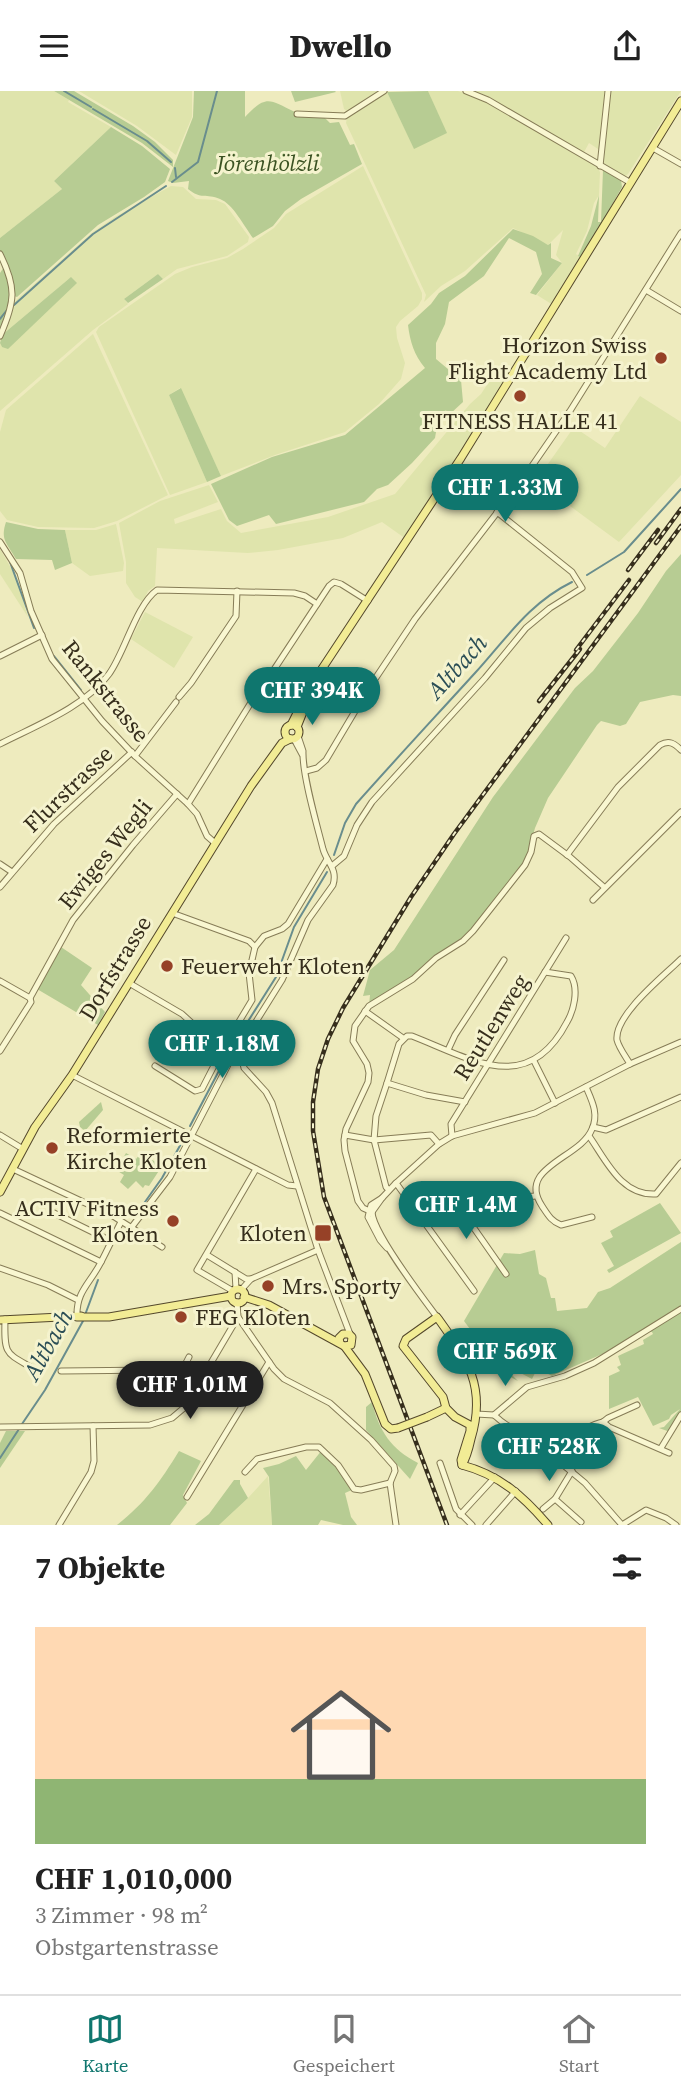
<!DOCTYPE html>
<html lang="de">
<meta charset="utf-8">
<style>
:root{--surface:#fff;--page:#f2f2f2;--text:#222;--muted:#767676;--line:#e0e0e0;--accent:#0f766e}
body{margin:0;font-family:"Source Serif 4",serif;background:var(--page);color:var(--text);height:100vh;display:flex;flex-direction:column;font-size:26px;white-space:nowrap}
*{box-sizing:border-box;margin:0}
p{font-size:23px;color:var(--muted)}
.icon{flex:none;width:38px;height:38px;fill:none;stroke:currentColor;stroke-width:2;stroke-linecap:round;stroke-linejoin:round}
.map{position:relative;height:1434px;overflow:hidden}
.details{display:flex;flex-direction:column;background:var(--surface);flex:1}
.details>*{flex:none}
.price{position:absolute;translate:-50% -60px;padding:0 16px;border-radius:24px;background:var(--accent);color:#fff;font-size:23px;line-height:46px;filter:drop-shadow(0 2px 4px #0008)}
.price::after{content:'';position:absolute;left:50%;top:42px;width:21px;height:16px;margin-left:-10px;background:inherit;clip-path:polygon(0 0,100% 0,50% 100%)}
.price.current{background:#222;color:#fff}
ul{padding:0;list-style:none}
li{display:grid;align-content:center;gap:14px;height:371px;padding:0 35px}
li span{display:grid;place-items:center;height:217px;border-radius:0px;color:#555}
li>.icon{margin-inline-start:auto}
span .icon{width:126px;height:126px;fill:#fffc;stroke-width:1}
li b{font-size:30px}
h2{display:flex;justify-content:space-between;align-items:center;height:84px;padding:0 35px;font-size:30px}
header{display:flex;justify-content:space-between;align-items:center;height:91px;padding:0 35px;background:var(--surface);font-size:32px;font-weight:800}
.menu{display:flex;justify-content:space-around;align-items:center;height:98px;border-top:2px solid var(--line);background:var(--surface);font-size:19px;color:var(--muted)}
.menu a{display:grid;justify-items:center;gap:4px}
.menu .current{color:var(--accent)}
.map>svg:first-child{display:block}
</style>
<header><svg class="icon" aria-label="menu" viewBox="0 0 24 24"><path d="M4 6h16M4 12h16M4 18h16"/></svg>Dwello<svg class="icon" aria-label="share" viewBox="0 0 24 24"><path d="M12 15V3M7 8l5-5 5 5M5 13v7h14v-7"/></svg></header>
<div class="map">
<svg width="681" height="1434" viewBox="0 0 681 1434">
<rect width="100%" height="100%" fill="#eeebbe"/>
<!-- farmland -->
<g fill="#dfe4ac">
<polygon points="0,0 54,0 69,9 68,11 111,36 54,90 62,98 0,147"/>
<polygon points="79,0 192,0 192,26 176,64 137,35"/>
<polygon points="340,0 381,0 349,21 344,18"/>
<polygon points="428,0 458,0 483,8 597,75 600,81 599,104 594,112 587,140 576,163 582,167 553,214 537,204 562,172 556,164 563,139 548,154 513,137 465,180 441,195 424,211 426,204 346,32 347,26 387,1 414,57 446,42"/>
<polygon points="471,0 606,0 601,60 589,52 583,63 485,4"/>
<polygon points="609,0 681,0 628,83 624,86 603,74"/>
<polygon points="363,75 422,202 422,208 418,215 400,230 396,236 397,247 405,272 401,288 379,313 345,341 275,364 221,385 180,297 169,304 207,391 170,404 96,241 99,236 175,183 192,176 227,167 243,158 274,137 286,123"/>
<polygon points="171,95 183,96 196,108 216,109 225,113 249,146 248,151 227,165 177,178 163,188 158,183 147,191 124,208 128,213 93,239 0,320 0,252 2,256 71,186 2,244 14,211 93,141 115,126"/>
<polygon points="93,243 168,404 117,430 94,437 38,436 7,429 0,420 0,341 6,319"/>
<polygon points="502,271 513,279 406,448 382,431 343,447 278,459 248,462 157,457 155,495 148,500 143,511 135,506 126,492 126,471 119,432 160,410 209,394 218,411 174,428 175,433 221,418 227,430 241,442 328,426 395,403 470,313 481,303"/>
<polygon points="640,305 681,331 681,384 619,451 536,390 574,336 605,357"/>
<polygon points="116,433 124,472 123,480 90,485 72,472 65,439 96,439"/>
<polygon points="0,458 15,484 28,526 0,483"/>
<polygon points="145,521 193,546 174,577 131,548"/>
<polygon points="268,1385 272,1434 219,1434 248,1407"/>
</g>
<!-- green -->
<g fill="#b7cc93">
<polygon points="54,0 74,0 133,35 155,51 173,69 173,76 142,52"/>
<path d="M194,0h51v26c22,-23 24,-17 50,-5 9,5 19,5 29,5l6,6 9,-1 11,23 4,-1 8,20 -61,35 -16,12 -12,15 -20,12c-9,-12 -20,-34 -33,-39 -14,-6 -19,1 -32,-10l1,-8 -16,2 -5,-2 25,-64z"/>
<polygon points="291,0 335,0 336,1 295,11"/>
<polygon points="428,0 447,42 414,58 387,1"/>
<polygon points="111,36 142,55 170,78 165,91 144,106 98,134 17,206 14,205 9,178 0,160 0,147 62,98 54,90"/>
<polygon points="603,79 621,89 622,96 582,167 578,165 591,135 599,104 598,131 601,131"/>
<path d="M513,138l20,7 15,9 3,-2v15l11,5 -26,32 -6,-2 12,-19 -6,-22 -27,-14 -25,38 -35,26 -4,22 -9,19v16l25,21 2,22 -26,24 -2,12 -23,25 -24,22 -11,4 -13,13 -88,22 -7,-9 -32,11 -8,-6 -18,-36 61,-27 73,-22 80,-67c-11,-13 -15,-27 -17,-43l23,-21 8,-11 26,-17z"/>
<path d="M4,176c8,24 6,42 -4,65v-59z"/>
<polygon points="158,183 163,188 128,212 124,208"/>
<polygon points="71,186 77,192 8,258 2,256 0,252 2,244"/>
<polygon points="181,297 221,385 207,391 169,304"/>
<path d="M6,431l32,7 27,1 7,33 -17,7 -3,-10 -36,-1c-9,-16 -16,-19 -10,-37z"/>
<polygon points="681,463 681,605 673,604 640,611 626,633 620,635 601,630 597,634 548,707 535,737 525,774 473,840 436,867 421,882 369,915 370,904 363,905 370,879 394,859 493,706 575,597 593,580 638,522 666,480"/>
<polygon points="61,856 92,877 81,894 105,921 98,934 37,898"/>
<polygon points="101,1011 103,1019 85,1040 80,1036 79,1031"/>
<polygon points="126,1062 136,1068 141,1062 162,1075 149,1095 145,1094 143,1097 136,1090 128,1098 120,1091 124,1084 116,1079"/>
<polygon points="660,1112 681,1142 609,1182 607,1179 614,1175 601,1152 613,1146 610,1140"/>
<polygon points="681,1151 681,1323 670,1341 659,1337 664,1336 680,1318 671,1324 669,1328 653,1335 638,1306 609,1318 609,1285 620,1280 617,1276 621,1274 618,1265 644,1253 643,1249 653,1243 652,1241 642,1239 607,1261 552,1285 514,1265 537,1278 532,1288 509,1276 509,1272 506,1278 518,1290 476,1268 461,1250 473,1242 464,1230 504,1162 520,1163 535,1159 539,1183 546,1187 551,1207 555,1207 557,1220 587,1217 598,1201 610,1197"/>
<path d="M372,1311c7,29 19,47 46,61l-8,16 -44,-49v-23z"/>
<polygon points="6,1340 25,1340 0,1377 0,1352"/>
<polygon points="322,1359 354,1398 345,1402 351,1426 357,1434 343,1434 321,1429 318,1434 272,1434 269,1386 263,1377 279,1373 296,1365 306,1379"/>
<path d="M179,1360l22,10 -18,34 4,8 -17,22h-53c29,-23 43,-43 62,-74z"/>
<polygon points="234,1389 240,1389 240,1393 248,1407 219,1434 195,1434 209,1423"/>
</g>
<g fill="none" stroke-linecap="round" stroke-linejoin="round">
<!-- stream -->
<g stroke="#698d8d" stroke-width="2">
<polyline points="64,0 91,16"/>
<polyline points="93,18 147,50 171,71"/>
<polyline points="175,77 176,86"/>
<polyline points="172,91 198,71 217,0"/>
<polyline points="14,214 93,143 166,95"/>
<polyline points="0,228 7,219"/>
<polyline points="10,471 34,537"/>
<polyline points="587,484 624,461 681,398"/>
<polyline points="54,565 81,599"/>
<path d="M334,764l11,-32 11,-19c39,-44 79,-87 119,-131 31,-34 54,-70 97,-91"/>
<polyline points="233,954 276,886 294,836 327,781"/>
<polyline points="190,1035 222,974"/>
<polyline points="140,1118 162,1087 182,1051"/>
<polyline points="85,1224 98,1189"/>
<polyline points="22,1333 45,1299 83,1230"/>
<polyline points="0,1367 19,1338"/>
</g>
<defs>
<g id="minor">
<polyline points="466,0 488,9 631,92"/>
<polyline points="297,23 345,25 384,0"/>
<polyline points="653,57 681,73"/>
<polyline points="600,75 608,0"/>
<path d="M0,163c17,34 15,48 0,82"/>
<polyline points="646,199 681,220"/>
<polyline points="0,451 20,482 31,520 52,568 102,630 135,665 188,713 197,723 207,745 215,752"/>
<polyline points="0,565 42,544"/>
<polyline points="179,606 191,592 236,525 237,500"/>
<path d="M298,645l5,15c-1,23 14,74 20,98 4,14 15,20 10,36l-25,35 -26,60 -40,64 -1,11 3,13 22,24 6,11 46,147 32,84"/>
<polyline points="294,648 302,663"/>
<path d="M0,653c35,-18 85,-37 109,-70 16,-22 27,-69 48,-84l137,3 11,3 12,8"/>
<polyline points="135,665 176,611"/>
<polyline points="306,680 317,677 326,669 367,600 415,528 523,388 570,320 681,142"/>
<polyline points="188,713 260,597 265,596 275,577 329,495 334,491 341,493 368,510"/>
<path d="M567,764l51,-68 42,-42c9,-5 14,-2 21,5"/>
<polyline points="0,773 12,781"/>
<polyline points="332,775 344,765 357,734 372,711 485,587 526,537 550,517 582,497 572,481 497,421"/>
<polyline points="0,796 54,733 132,661"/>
<polyline points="593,809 681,721"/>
<polyline points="172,822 249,850 255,856"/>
<polyline points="0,890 30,907"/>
<polyline points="129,892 182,923 231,968 235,968"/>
<polyline points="365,920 403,947"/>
<polyline points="448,959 455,944 504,869"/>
<polyline points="0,960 31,911 30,907 73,829 133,754 177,703"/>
<polyline points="534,970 555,1012"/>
<path d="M630,973c-4,-7 -11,-16 -13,-24 -3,-25 48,-65 64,-81"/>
<polyline points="155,975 195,1000 202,998 222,959 252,909 249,882 255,856 264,845 282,838 288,833 327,768"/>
<polyline points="72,984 288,1094 297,1095"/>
<path d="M387,992l12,-39 8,-8h5c59,23 116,61 155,-14 7,-12 12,-33 4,-46l-26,-4"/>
<path d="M586,996c6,14 13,27 6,42 -11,29 -76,38 -50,77 6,9 9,15 19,19l31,-8"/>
<polyline points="593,1036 606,1039 681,1006"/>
<polyline points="0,1044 23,1058"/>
<polyline points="345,1044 374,1049 431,1044 439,1053"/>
<polyline points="452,1045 451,1033 566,847"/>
<path d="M589,1045c17,24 32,60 67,58l25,-31"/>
<polyline points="13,1078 113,1125 162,1156"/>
<polyline points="396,1092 474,1200"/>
<polyline points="389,1099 386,1096 374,1049 376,1025 387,992 426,1004 465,1011"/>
<polyline points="453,1104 455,1110 506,1183"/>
<path d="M408,1106c41,-10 85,6 127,-1"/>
<polyline points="382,1107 371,1114 368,1126 380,1149 387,1157"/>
<polyline points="372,1121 363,1117 358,1110 345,1060 344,1049 346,1038 368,991 369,982 367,973 353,950 355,935 369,915 413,888 436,867 463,850 473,840 525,774 531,761 534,745 539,743 570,766 604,796"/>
<polyline points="372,1121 382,1107 396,1092 439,1053 452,1045 535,1022 630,973 681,951"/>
<path d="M372,1121c1,21 50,85 65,105"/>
<polyline points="0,1122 101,1171"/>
<polyline points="54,1122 111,1150"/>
<polyline points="131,1137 170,1086 231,968"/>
<polyline points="207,1164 246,1188 251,1188"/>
<polyline points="0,1177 48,1194 78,1209"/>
<polyline points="235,1181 236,1198"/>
<polyline points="241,1199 251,1188 318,1159"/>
<polyline points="233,1200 197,1179 256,1078"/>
<polyline points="237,1211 238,1226 274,1278 284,1288 330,1312 371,1349 394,1375 395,1380 390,1392"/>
<path d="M77,1226c-1,-26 13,-33 24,-55 7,-13 13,-27 20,-40"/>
<path d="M5,1228c-1,39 1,33 34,53"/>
<polyline points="61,1280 156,1279 163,1283 176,1303 189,1310"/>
<polyline points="172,1299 189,1266"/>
<polyline points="476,1323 494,1324 527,1296 565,1285 594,1272 681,1218"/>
<path d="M494,1324c20,19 51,31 78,20 11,-4 20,-11 31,-13l5,-4 29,-13"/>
<polyline points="603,1331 609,1336 669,1362"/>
<polyline points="0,1336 150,1334 172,1327 185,1316 238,1226"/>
<polyline points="547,1349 546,1357 549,1362 585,1392 622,1434"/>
<polyline points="661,1357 681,1324"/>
<polyline points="440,1372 456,1418 472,1434"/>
<polyline points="245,1381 257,1368 306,1356 319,1356 338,1374 354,1398 361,1399 390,1392"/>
<polyline points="390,1392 396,1434"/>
<polyline points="187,1406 269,1271"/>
<polyline points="555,1408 581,1431"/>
<polyline points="543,1418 555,1408 572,1380"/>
<polyline points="460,1424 495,1386"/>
<polyline points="59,1434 91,1381 94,1370 93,1335"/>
<polyline points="486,1434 516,1400"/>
<polyline points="622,1434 646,1419 666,1427 676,1434"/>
</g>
<g id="major">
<circle cx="292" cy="641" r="7"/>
<polyline points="291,634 310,596 461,367 681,10"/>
<polyline points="297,636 305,616 323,584"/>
<polyline points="0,1101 35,1036 72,984 251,695 282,652 290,648"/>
<circle cx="238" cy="1205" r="7"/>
<polyline points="244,1206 269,1214 344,1255 351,1254 352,1246 349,1243 343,1243 339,1247 340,1252"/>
<polyline points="77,1226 109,1226 231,1205"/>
<path d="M437,1226c30,42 50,69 34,122 -2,9 -4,18 -9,26l-1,-5 9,-29v-6l-15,-8 -9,-9 -3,-11 -40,-51 3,-7z"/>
<polyline points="0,1229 81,1225"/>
<polyline points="345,1256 365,1283 385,1333 391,1338 398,1337"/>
<polyline points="427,1326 446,1317"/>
<path d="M462,1374c38,10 61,31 86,60"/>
</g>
</defs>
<!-- minor casing -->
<use href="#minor" stroke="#867c57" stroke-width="7"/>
<!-- major casing -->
<use href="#major" stroke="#54482c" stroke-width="9"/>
<!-- minor -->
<use href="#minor" stroke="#f9f7d1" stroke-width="5"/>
<!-- major -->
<use href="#major" stroke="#f2ec95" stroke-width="7"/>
<defs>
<g id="rail">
<polyline points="656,452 681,418"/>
<polyline points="628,479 658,439"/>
<polyline points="576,559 629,489"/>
<polyline points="539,610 580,558"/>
<polyline points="447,1434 324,1106 313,1040 313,1011 318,978 328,948 343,917 411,806 454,743 681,435"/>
</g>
</defs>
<!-- rail casing -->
<use href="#rail" stroke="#362e1c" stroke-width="4.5"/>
<!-- rail -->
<use href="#rail" stroke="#f5f3ce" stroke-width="2" stroke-dasharray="5" stroke-linecap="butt"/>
<defs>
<polyline id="major-bridge" points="398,1337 427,1326"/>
</defs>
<!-- major-bridge casing -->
<use href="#major-bridge" stroke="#54482c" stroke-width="9" stroke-linecap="butt"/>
<!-- major-bridge -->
<use href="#major-bridge" stroke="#f2ec95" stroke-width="7"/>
</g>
<!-- markers -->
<g fill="#964127" stroke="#f5f3ce" stroke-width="2.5">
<circle cx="661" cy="267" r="7"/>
<circle cx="520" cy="305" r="7"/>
<circle cx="167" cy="875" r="7"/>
<circle cx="52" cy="1057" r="7"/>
<circle cx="173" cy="1130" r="7"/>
<rect x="314" y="1133" width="18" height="18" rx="3.5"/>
<circle cx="268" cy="1195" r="7"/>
<circle cx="181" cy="1226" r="7"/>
</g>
<g text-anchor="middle" stroke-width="6" stroke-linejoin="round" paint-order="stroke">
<!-- park labels -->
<g font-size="23" font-style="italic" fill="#3a5222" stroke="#f5f3ce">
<text x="268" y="80">Jörenhölzli</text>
</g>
<!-- poi labels -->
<g font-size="23" fill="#362e1c" stroke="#f5f3ce" text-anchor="start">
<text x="647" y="262" text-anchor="end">Horizon Swiss<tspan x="647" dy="26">Flight Academy Ltd</tspan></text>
<text x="520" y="338" text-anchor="middle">FITNESS HALLE 41</text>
<text x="181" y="883">Feuerwehr Kloten</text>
<text x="66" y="1052">Reformierte<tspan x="66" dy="26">Kirche Kloten</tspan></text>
<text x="159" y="1125" text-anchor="end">ACTIV Fitness<tspan x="159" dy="26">Kloten</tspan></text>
<text x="307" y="1150" text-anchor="end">Kloten</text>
<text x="282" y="1203">Mrs. Sporty</text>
<text x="195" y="1234">FEG Kloten</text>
</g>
<!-- street labels -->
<g font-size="23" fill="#362e1c" stroke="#f5f3ce">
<text transform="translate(106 600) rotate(51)" y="8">Rankstrasse</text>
<text transform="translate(68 698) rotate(-44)" y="8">Flurstrasse</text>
<text transform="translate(105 763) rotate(-51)" y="8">Ewiges Wegli</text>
<text transform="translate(115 877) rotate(-59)" y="8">Dorfstrasse</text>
<text transform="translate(491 936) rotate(-58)" y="8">Reutlenweg</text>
</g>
<!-- water labels -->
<g font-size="24" font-style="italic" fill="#2b4e56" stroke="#f5f3ce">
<text transform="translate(457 576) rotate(-48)" y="8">Altbach</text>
<text transform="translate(48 1254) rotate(-61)" y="8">Altbach</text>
</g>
</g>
</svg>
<b class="price" style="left:505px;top:433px">CHF 1.33M</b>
<b class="price" style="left:312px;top:636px">CHF 394K</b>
<b class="price" style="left:222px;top:989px">CHF 1.18M</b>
<b class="price" style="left:466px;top:1150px">CHF 1.4M</b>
<b class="price" style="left:505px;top:1297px">CHF 569K</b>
<b class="price current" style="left:190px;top:1330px">CHF 1.01M</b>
<b class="price" style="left:549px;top:1392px">CHF 528K</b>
</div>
<section class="details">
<h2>7 Objekte<svg class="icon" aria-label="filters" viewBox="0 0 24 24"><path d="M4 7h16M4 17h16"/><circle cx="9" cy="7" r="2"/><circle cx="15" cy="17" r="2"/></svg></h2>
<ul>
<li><span style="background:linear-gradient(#ffd9b3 70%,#8fb573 0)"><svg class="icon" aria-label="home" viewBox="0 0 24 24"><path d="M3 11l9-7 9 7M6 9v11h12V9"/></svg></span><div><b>CHF 1,010,000</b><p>3 Zimmer · 98 m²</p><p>Obstgartenstrasse</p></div></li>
</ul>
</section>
<nav class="menu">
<a class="current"><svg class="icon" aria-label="map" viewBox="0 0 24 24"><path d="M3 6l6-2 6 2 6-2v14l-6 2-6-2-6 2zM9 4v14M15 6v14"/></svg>Karte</a>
<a><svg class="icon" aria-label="saved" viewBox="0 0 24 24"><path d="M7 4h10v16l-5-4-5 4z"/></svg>Gespeichert</a>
<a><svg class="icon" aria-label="home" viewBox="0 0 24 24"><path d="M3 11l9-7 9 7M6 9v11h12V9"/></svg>Start</a>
</nav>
